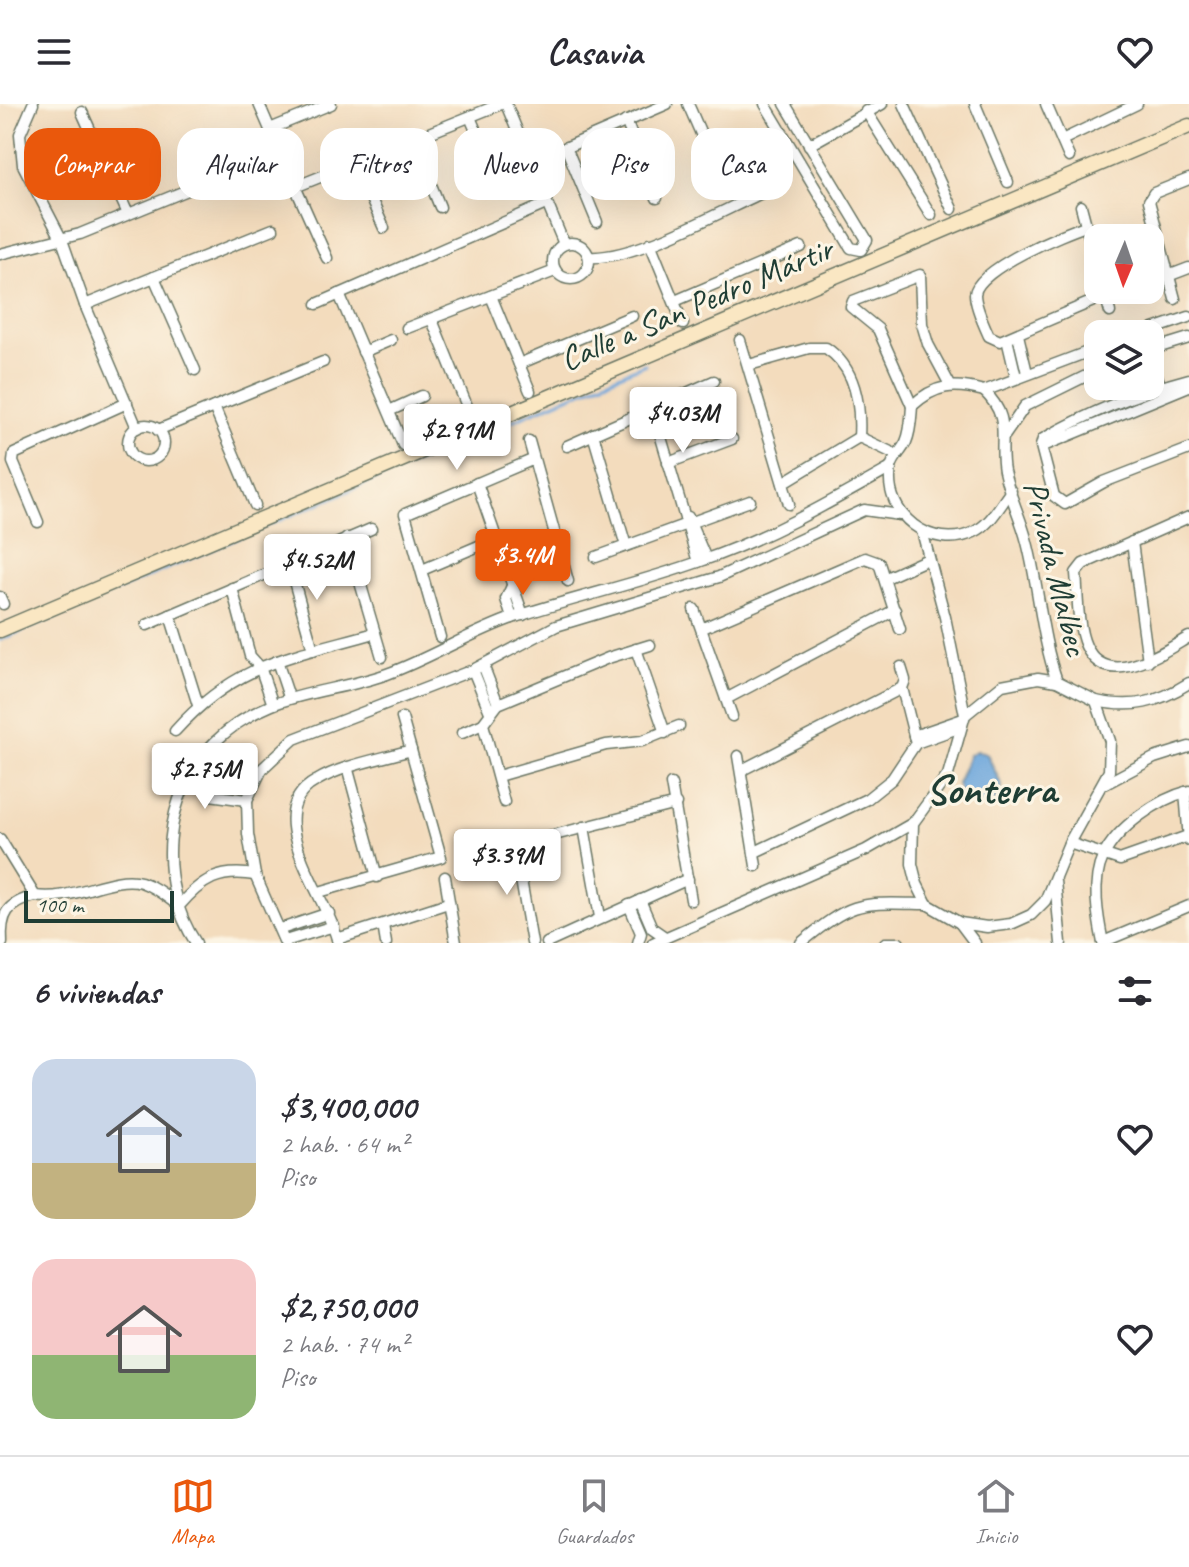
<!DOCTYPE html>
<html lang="es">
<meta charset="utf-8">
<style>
:root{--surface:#fff;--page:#f2f2f3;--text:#2b2b33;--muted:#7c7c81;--line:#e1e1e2;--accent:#ea580c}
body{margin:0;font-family:Caveat,sans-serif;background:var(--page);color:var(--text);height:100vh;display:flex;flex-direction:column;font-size:30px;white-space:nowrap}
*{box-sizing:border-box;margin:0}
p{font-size:26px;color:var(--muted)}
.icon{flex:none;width:44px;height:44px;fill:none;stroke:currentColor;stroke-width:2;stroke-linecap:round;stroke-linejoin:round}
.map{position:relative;height:839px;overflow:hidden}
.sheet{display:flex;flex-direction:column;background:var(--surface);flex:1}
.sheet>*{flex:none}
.hud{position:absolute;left:24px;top:24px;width:1142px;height:72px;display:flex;gap:16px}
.needle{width:52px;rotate:182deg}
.fabs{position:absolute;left:1084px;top:120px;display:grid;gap:16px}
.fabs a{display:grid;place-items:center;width:80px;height:80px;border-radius:16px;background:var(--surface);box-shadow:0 8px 32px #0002;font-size:40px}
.scale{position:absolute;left:24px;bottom:20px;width:150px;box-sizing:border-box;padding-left:8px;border:4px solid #1f3d34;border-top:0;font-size:22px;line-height:28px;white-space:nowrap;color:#1f3d34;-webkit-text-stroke:6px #fcf5e5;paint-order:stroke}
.price{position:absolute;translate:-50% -68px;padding:0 18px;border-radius:8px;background:#fff;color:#222;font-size:26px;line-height:52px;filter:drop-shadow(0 2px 4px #0008)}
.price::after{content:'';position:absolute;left:50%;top:48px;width:24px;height:18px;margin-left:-12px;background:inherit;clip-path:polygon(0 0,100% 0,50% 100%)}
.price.current{background:var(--accent);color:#fff}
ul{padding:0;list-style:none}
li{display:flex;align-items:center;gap:24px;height:200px;padding:0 32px}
li span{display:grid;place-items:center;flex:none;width:224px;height:160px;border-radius:24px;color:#555}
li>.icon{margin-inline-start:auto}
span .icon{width:96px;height:96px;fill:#fffc;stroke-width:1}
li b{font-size:34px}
h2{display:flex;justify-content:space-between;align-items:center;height:96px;padding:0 32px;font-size:34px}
.tag{padding:0 28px;border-radius:24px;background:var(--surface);box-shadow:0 8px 32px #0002;font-size:28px;line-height:72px}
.tag.current{background:var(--accent);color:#fff}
header{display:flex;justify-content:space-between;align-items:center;height:104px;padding:0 32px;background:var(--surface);font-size:36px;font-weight:800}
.dock{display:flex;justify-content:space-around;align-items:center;height:112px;border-top:2px solid var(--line);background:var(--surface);font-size:22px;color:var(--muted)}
.dock a{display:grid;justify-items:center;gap:4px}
.dock .current{color:var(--accent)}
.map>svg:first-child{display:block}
</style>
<header><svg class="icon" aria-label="menu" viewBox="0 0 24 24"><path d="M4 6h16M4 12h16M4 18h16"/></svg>Casavia<svg class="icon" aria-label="heart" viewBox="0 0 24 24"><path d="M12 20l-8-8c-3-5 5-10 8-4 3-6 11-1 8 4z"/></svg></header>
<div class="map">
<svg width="1189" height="839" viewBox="0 0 1189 839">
<rect width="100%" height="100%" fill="#fcf5e5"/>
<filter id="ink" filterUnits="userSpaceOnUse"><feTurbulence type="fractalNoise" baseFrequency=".0125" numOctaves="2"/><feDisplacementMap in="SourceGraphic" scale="16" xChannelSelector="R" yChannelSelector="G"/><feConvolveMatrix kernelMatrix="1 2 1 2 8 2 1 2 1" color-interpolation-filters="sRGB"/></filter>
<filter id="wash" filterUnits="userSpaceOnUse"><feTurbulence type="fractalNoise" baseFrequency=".006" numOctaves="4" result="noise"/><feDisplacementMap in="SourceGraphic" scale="32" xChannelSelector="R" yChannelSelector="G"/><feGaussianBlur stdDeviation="1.8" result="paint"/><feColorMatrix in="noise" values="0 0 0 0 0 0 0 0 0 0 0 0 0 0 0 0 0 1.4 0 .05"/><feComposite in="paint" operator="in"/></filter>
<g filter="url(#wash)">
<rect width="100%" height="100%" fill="#f3dcbd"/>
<!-- water -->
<path fill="#6ca6dc" stroke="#467288" stroke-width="2" d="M976,647l11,3 15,32 -9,17c-20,6 -29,1 -36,-19l12,-29z"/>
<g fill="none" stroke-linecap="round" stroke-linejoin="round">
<!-- stream -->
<polyline stroke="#6ca6dc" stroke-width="3" points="0,536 645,260"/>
</g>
</g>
<g filter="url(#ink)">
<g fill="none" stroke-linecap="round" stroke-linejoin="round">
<defs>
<g id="minor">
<polyline points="33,0 20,30 23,61 62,136 85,201 137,324"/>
<polyline points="259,0 278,44"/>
<polyline points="506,0 564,140"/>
<polyline points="688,0 718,69"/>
<polyline points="765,0 851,144 861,146 867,136 785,0"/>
<polyline points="904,0 952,105"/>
<polyline points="975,0 1008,78"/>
<polyline points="1046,0 1069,53"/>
<polyline points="866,7 931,111"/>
<polyline points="82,8 128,110"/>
<polyline points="470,13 499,81"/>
<polyline points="626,17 657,94"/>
<polyline points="270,25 331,0"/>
<polyline points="413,36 440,103"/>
<polyline points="1062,36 1137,0"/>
<polyline points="809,41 882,0"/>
<polyline points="566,43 597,118"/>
<polyline points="355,59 384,124"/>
<polyline points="530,59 667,0"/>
<polyline points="285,60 327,154"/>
<polyline points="295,83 501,0"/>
<polyline points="1081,102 1098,166"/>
<path d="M1086,122c-22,7 -109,43 -111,68 0,12 9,31 14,42l11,5 105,-45"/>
<circle cx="571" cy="157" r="18"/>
<polyline points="650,139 683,220"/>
<polyline points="0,150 80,130 251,60"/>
<path d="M589,153c46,3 132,-46 177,-66"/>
<polyline points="1168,172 1189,164"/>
<polyline points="154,173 195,266"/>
<polyline points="1104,187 1110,208"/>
<polyline points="339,190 403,341"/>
<polyline points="491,192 530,287"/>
<polyline points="1175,195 1149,97 1154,89 1189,75"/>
<polyline points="675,197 801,143"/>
<polyline points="317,200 546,100"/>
<polyline points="85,201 273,125"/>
<polyline points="432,216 471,312"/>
<polyline points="407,224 555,167"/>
<polyline points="1139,230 1189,213"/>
<polyline points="1018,231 1027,269"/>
<polyline points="1007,235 1016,273"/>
<polyline points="740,236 789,400"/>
<polyline points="1150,246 1189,234"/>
<polyline points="363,248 391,236"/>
<polyline points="1150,251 1162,287"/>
<polyline points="519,260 632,212"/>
<path d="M749,261l60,-17h17c29,19 35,56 33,89"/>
<path d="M1189,275c-49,13 -101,34 -146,60l-2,7 13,50 11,8 39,-22 85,-33"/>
<path d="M984,287c-29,-8 -49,-7 -72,15 -1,11 -1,25 -6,36 -4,9 -14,17 -15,26 -9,47 42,84 83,64 17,-8 26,-27 37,-41"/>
<path d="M984,287c29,28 14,47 20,80 5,24 17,47 23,71 12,46 14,94 30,139"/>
<polyline points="984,287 1098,244"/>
<polyline points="912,302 878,225 851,203 853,197 920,171 922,220 928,240 950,281"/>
<polyline points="214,303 255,401"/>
<polyline points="652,303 698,458"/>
<polyline points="389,307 422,292"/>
<circle cx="146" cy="339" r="18"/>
<polyline points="158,326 323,258"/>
<polyline points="593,330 626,442"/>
<polyline points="1005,331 1025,302 1098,266"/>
<polyline points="859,333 897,351"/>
<polyline points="529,337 568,477"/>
<polyline points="1046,341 1189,282"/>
<polyline points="567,342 714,277"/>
<polyline points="668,359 732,335"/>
<polyline points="477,379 523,511"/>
<polyline points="783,379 859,333"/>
<polyline points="688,413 706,455"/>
<path d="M1189,413l-106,47 -7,9c2,22 1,53 10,73 21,46 77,6 103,-9"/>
<polyline points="38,418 13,358 14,350 127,299"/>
<polyline points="922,427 945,513 965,611"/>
<polyline points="347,434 382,553"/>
<polyline points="1132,438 1148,557"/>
<polyline points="596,453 750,397"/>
<polyline points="289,459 313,546"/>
<polyline points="422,466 495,435"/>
<polyline points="886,474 928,455"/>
<polyline points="232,484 250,552 260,563 272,598"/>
<polyline points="0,493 3,500"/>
<polyline points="694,505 732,612"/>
<polyline points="170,511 198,601"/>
<polyline points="512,514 506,495 512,482"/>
<polyline points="147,521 371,425"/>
<polyline points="703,524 865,454 879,459 900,525"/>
<polyline points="440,533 405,410 532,356"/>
<polyline points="636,545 665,629"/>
<polyline points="277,557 289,593"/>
<polyline points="483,561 498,600"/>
<polyline points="901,563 905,576 902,584 916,639"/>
<polyline points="473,566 490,608"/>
<polygon points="1038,574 1057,577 1096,597 1110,637 1109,667 1069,739 1045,797 1031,811 1011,820 987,823 960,819 927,800 917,780 912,760 913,719 948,671 965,611 1002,581"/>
<polyline points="726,595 895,506"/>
<path d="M1096,597c37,8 61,2 93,-18"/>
<path d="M175,627c61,-68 115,-74 200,-98"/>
<polyline points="462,629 483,620"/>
<polyline points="914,632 963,615"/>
<polyline points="738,652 756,762"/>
<polyline points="348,666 377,773"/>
<polyline points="742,666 902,584"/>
<polyline points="194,667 210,691 247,696"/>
<polyline points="498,672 606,641 642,637 679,622"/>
<polyline points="671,680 691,796"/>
<polyline points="1105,680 1154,654 1189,643"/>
<polyline points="1185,688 1189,736"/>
<polyline points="504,698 483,620 498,600 608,554 650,541"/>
<polyline points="584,723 600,813"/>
<path d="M0,735l35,57c38,6 76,-22 106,-14 15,5 26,15 38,24 23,-27 41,-37 76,-31"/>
<polyline points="1069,739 1120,756 1188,732"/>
<polyline points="515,741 532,839"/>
<polyline points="491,747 676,700"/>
<polyline points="755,748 867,695 892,675 916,639 961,623"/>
<polyline points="445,773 456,839"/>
<polyline points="1055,777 1061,839"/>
<polyline points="319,788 441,753 402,614"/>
<polyline points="640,796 652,824 665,833"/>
<polyline points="629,801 641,829 638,839"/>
<polyline points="960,819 975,839"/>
<polyline points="383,821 386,839"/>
<polyline points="281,825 329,809"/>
<polyline points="337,835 448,799"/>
<polyline points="285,837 334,822"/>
<polyline points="1103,838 1189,802"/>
<path d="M2,839c-2,-30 6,-40 33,-47"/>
<path d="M196,839c-40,-61 -34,-149 19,-201 53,-52 109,-46 172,-68 44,-16 84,-42 128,-57 61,-20 125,-34 186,-56 67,-23 128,-58 190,-93"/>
<polyline points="285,839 255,771 248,730 247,696 262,665 294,635 473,566 556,522 719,473 864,406 900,411"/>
<path d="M338,839c-9,-46 -82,-129 -22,-162 27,-16 65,-22 95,-31"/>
<polyline points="547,839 688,775"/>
<polyline points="653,839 866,746 913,719"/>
<path d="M801,839c53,-44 59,-40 126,-39"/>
<polyline points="885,839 899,839"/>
<path d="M1103,839c-5,-25 -12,-61 0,-86 14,-30 55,-58 86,-66"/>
</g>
<polyline id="secondary" points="0,526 1189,22"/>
</defs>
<!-- minor casing -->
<use href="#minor" stroke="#697564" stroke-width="13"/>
<!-- secondary casing -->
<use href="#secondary" stroke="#697564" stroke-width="17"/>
<!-- minor -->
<use href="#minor" stroke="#fff" stroke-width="10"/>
<!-- secondary -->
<use href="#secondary" stroke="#fae7c3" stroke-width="14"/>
</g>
</g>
<g text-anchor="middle" stroke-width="6" stroke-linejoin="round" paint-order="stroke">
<!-- street labels -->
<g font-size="34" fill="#1f3d34" stroke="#fcf5e5">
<text transform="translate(696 199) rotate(-23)" y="12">Calle a San Pedro Mártir</text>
<text transform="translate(1057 464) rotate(76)" y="12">Privada Malbec</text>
</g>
<!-- district labels -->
<g font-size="42" font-weight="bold" fill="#1f3d34" stroke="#fcf5e5">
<text x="991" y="699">Sonterra</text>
</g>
</g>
</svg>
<div class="fabs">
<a><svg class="needle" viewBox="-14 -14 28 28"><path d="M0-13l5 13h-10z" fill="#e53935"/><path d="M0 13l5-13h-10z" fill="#7c7c81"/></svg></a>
<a><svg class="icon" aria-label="layers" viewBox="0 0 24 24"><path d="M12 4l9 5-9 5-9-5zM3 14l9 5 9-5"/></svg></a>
</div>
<div class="scale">100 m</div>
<b class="price" style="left:683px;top:351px">$4.03M</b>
<b class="price" style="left:457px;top:368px">$2.91M</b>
<b class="price current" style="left:523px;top:493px">$3.4M</b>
<b class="price" style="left:317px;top:498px">$4.52M</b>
<b class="price" style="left:205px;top:707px">$2.75M</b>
<b class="price" style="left:507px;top:793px">$3.39M</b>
<div class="hud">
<a class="tag current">Comprar</a>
<a class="tag">Alquilar</a>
<a class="tag">Filtros</a>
<a class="tag">Nuevo</a>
<a class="tag">Piso</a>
<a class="tag">Casa</a>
</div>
</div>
<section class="sheet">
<h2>6 viviendas<svg class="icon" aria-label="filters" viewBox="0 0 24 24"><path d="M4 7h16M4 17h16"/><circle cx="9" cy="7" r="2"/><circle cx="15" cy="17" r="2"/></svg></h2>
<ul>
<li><span style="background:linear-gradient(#c9d6e8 65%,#c2b280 0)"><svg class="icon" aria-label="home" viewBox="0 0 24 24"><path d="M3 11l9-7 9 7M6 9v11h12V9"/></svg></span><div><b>$3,400,000</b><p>2 hab. · 64 m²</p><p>Piso</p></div><svg class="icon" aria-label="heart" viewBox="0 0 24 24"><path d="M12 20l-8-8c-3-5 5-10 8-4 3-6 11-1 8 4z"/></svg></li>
<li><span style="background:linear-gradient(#f6c9c9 60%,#8fb573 0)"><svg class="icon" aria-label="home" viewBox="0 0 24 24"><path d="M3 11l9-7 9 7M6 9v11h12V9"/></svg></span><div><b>$2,750,000</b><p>2 hab. · 74 m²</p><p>Piso</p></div><svg class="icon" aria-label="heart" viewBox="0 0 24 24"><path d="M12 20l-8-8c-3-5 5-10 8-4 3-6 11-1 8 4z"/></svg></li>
</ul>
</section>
<nav class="dock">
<a class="current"><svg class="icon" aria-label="map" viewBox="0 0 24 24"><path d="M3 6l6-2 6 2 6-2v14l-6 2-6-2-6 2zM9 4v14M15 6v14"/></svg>Mapa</a>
<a><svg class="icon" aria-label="saved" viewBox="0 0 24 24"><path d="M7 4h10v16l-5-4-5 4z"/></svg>Guardados</a>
<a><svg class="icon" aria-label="home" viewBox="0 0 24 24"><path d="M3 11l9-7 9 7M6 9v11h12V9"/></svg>Inicio</a>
</nav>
